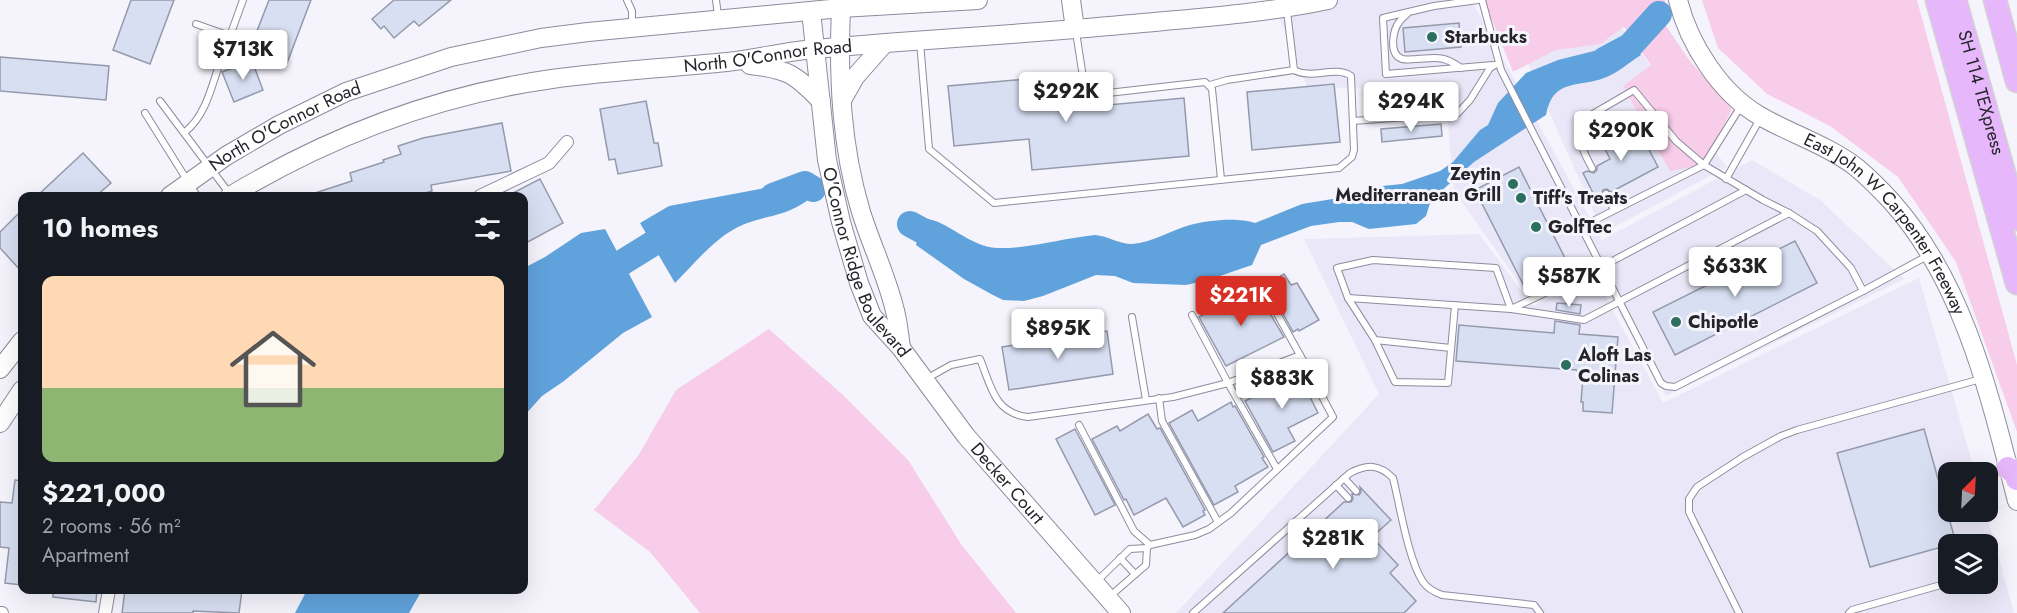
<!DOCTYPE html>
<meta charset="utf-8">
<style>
:root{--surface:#171b24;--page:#20242c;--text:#f1f3f6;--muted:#9ea1a6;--accent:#d93025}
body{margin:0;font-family:Jost,sans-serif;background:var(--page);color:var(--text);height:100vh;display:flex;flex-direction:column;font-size:22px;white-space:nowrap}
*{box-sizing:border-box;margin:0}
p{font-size:20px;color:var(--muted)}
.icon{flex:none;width:33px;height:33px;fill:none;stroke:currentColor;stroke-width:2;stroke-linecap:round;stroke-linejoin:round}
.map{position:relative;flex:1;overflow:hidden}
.details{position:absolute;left:18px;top:192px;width:510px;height:402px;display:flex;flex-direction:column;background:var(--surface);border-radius:12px;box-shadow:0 6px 24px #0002}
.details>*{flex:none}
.needle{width:39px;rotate:24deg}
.fabs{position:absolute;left:1938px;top:462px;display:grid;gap:12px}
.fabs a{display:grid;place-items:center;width:60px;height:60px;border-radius:12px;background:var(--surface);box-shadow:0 6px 24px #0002;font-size:30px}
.price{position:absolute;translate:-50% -51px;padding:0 14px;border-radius:6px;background:#fff;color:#222;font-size:20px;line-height:39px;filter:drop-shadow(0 2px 3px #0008)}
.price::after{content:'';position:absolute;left:50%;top:36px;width:18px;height:14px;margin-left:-9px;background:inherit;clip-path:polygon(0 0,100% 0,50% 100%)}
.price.selected{background:var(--accent);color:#fff}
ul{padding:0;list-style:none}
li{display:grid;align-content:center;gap:12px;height:318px;padding:0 24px}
li span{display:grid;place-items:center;height:186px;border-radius:12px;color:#555}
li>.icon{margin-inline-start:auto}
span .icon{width:108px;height:108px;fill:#fffc;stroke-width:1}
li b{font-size:26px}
h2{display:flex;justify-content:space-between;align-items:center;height:72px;padding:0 24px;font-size:26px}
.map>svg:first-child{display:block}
</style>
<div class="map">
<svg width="2017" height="613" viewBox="0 0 2017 613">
<rect width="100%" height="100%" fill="#f5f4fc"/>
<!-- built -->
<g fill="#eae8f8" fill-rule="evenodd">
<polygon points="1272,0 1471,0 1602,240 1752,160 1820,200 1904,279 1666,396 1597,274 1533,303 1454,191 1445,93 1307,86"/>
<polygon points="1601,0 1727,167 1603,233 1500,1"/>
<path d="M1479,234l54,72 62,-29 68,126 256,-125 56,194h-27v40h38l28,101h-838l203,-219 -75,-155zM1948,544h40v40h-40z"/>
</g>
<!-- green -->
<g fill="#f7cde9">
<polygon points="1484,0 1665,0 1669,16 1666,26 1690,61 1732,109 1704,165 1670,171 1623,86 1651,65 1624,27 1600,44 1556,50 1513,72"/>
<polygon points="1702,0 1917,0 2017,365 2017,432 1956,262 1898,177 1830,126 1767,94 1718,48"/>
<polygon points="769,329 844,396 908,460 961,544 1016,613 700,613 650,552 594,510 638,456 676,390"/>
</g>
<!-- water -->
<g fill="#60a2db">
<path d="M1627,37l14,18c-13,8 -23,18 -37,23 -27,10 -51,0 -58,37l-72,47 -43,38 -5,16 -10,8 -47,5 -17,-7h-13l-28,4 -50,19 -9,20 -44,15 -22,5 -53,-2 -18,-7 -19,-1 -53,21 -19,5 -21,-1 -12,-6 -27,-15 -48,-34 8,-26c21,-1 45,28 73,29 33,1 66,-10 98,-13 13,1 24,9 37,9 20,-1 39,-14 58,-19 17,-5 49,-8 65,-2l47,-19 67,-11 3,-6 30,-3 38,-13 13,-9 27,-32 8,-5 10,-22 28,-30 32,-13 36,-9 16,-2z"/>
<path d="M798,182l7,2 3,16c-24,18 -46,15 -70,27 -24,12 -44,37 -63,56l-35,-60 29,-17z"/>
<polygon points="605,229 652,317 623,333 564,381 542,396 524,416 524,268 545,257 581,233"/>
<polygon points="307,590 422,590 409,613 295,613"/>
</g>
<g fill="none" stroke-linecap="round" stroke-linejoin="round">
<!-- river -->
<g stroke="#60a2db" stroke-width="26">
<polyline points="1604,60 1630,46 1659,14"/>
<polyline points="773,196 805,184 813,189"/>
<polyline points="910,224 952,247"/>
<polyline points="596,281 623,262 681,226"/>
</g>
</g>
<!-- building -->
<g fill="#d8dff2" stroke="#949aac" stroke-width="1.5">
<polygon points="131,0 174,0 150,64 113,50"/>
<polygon points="269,0 311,0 287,63 250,49"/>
<polygon points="394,0 451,0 419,26 414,21 394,38 384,26 381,29 372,19"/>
<polygon points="1459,23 1461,47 1405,52 1403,28"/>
<polygon points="0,57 109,66 106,100 0,91"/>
<polygon points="252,61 263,90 234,102 222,72"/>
<polygon points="1072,75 1075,108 1184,98 1189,156 1032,170 1029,139 954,146 948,86"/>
<polygon points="1334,84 1340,142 1252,150 1247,92"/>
<polygon points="646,101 654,143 658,143 662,166 618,174 615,159 609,160 600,109"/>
<polygon points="502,123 511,171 431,185 432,191 415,196 313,196 312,194 352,181 350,173 384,162 383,160 401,154 398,146 423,138"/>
<polygon points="1441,124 1442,136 1382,142 1381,129"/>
<polygon points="1636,125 1658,167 1611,192 1607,189 1603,190 1601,196 1596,199 1583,173 1587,171 1594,173 1597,170 1597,166 1610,159 1599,137 1611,131 1614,136"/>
<polygon points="83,153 111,183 96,196 37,196"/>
<polygon points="1519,167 1568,264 1524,286 1475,190"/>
<polygon points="540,179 563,223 524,244 524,196 507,196"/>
<polygon points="22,210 22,272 0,248 0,232"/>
<polygon points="1795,241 1817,283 1675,355 1653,312"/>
<polygon points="1284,274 1291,285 1297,283 1319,320 1299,331 1298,329 1293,332 1267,284"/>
<polygon points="1254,287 1284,337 1226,366 1199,317"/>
<polygon points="1557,303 1581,305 1580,314 1556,310"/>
<polygon points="1555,321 1580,325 1579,334 1618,337 1612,413 1583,411 1583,402 1581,402 1583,378 1577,378 1577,370 1456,361 1459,325 1554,333"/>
<polygon points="1107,331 1113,374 1009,390 1002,347"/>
<polygon points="1298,373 1318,413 1288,428 1295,441 1273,452 1245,401"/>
<polygon points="1231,402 1233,407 1235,406 1264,457 1262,458 1268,467 1235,486 1238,492 1214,505 1169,423 1192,410 1198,421"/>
<polygon points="1148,414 1157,429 1160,428 1205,510 1203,511 1205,515 1183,527 1166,498 1134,515 1126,499 1124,500 1092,439 1117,426 1120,431"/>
<polygon points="1075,429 1115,505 1095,515 1056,439"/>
<polygon points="1924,429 1956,543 1870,567 1837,453"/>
<polygon points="15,480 22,481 22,585 5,583 9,548 0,547 0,502 12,503"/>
<polygon points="1360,487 1391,520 1372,537 1398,565 1390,573 1416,601 1404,613 1223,613 1344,502 1351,502 1353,499 1352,494 1359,495 1361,492"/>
<polygon points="53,590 97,590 96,602 53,597"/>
<polygon points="125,590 242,590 239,613 193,611 193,613 122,613"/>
</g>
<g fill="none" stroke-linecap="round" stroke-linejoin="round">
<defs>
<g id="lane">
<polyline points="627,0 632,11 632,25"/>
<polyline points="716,0 718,16"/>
<polyline points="1478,0 1434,6 1383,18 1386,74 1493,65"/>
<polyline points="1482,0 1501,70 1661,383 1666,386 1675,387 1863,291 1929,255"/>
<path d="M1407,14c-2,2 -5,4 -7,7 -7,8 -12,33 2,38 4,1 10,0 14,0 21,-1 27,-4 45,9"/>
<polyline points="196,24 230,36 243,0"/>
<polyline points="1076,32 1083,77 1092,88 1108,93 1205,82 1212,89 1221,179"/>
<path d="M920,42l9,107 65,54 345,-35 13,-11 2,-7 -3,-74c-16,-11 -39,4 -57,-6l-7,-59"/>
<polyline points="1210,85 1227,80 1294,70"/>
<polyline points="160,101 229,193"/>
<polyline points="145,113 197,196"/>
<polyline points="1353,121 1458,113 1470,100 1490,68 1495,65"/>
<path d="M185,132c20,-16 26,-43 34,-67"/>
<path d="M1592,168c-11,-20 -19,-34 -1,-53l43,-25 42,51 28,24 37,-59"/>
<polyline points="1726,179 1760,119"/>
<polyline points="1606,194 1614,210"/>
<polyline points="1583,226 1704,165 1763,200 1789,213 1817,231 1851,268 1863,291"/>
<polyline points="1261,285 1300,355"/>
<polyline points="1348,298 1511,309 1584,320 1789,213"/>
<polyline points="1455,305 1448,383 1395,382 1375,340 1348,298 1337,268 1373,260 1496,268 1511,309 1603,266 1746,190"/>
<polyline points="1192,315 1228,383 1277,469"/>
<polyline points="1132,317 1146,400"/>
<polyline points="1375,340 1451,348"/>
<path d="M926,379l25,-14 29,-6c11,27 14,54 48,58l145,-20 55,-14 72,-28 33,62 -102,96 -22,16 -14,6 -45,10 -3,3 -17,1 -34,33"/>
<polyline points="1159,398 1162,421 1218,522"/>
<polyline points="1079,425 1134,531 1150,545"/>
<polyline points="1344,478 1356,491"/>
<polyline points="1336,485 1348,498"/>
<polyline points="1120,558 1135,574"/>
<polyline points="1109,597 1146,565 1147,548"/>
<path d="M1193,613l157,-140c17,-9 29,-9 43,5 7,28 15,81 30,104 5,7 11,10 19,13l92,10 6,8"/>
<polyline points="1739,613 1689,512 1689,499 1697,487 1743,457 1781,436 1797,430 1981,379"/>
<polyline points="1849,613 1852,610 1948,583"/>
</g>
<g id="street">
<polyline points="480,196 549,163 567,142"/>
<polyline points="0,613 2,613"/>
<polyline points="105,613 109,590"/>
</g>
<g id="secondary">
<polyline points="1071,0 1075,29"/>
<path id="s1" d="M1678,0c11,44 42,93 82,116 31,18 67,29 96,51 12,10 25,23 36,35 73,82 98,195 125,299"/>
<path d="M841,8c-3,69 0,138 20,204 10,32 25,63 33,95 4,13 5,27 7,41"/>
<path id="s2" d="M811,11l16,149 14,62 18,61 13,33 29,32 65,88 155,177"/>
<path d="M750,65c38,4 45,9 71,36"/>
<polyline points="842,100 855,77 884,44"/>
<path id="s3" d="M170,196l56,-40 53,-31 67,-33 105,-35 90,-19 47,-6 253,-24 137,-8"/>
<path id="s4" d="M230,196c98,-59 208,-101 322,-117 58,-8 116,-11 175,-17 29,-3 59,-11 89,-13 98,-9 196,-14 293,-23 73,-7 148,-11 219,-26"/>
<polyline points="0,369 22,341"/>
<polyline points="0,423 22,390"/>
</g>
<g id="highway">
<polyline points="1937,0 2017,283"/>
<path id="s5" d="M1955,0l62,219"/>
<polyline points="1995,0 2017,81"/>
<polyline points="2008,468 2015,473 2017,479"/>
</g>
</defs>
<!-- lane casing -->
<use href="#lane" stroke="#8e8b9d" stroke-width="8"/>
<!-- street casing -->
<use href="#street" stroke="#8e8b9d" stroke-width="14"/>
<!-- secondary casing -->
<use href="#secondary" stroke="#8e8b9d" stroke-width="20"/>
<!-- highway casing -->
<use href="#highway" stroke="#d3d3d5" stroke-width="25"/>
<!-- lane -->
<use href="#lane" stroke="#fff" stroke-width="6"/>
<!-- street -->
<use href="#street" stroke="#fff" stroke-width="12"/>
<!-- secondary -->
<use href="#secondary" stroke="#fff" stroke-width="18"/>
<!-- highway -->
<use href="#highway" stroke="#e6b7fa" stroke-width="22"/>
</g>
<!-- markers -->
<g fill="#2c6f61" stroke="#f5f4fc" stroke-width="2">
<circle cx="1432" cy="37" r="6"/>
<circle cx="1513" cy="184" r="6"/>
<circle cx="1521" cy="198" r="6"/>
<circle cx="1536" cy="227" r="6"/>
<circle cx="1676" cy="322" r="6"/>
<circle cx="1566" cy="365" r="6"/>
</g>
<g text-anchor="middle" stroke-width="6" stroke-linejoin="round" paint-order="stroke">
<!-- poi labels -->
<g font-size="18" font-weight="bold" fill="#25242b" stroke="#f5f4fc" text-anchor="start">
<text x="1444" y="43">Starbucks</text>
<text x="1501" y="180" text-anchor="end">Zeytin<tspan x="1501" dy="21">Mediterranean Grill</tspan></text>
<text x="1533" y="204">Tiff's Treats</text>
<text x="1548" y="233">GolfTec</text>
<text x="1688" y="328">Chipotle</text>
<text x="1578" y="361">Aloft Las<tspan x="1578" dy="21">Colinas</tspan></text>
</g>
<!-- street labels -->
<g font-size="18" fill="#25242b" stroke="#f5f4fc">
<text dy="6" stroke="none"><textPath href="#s4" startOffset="562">North O'Connor Road</textPath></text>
<text dy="6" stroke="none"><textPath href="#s5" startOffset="96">SH 114 TEXpress</textPath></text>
<text dy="6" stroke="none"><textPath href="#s3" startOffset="135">North O'Connor Road</textPath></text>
<text dy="6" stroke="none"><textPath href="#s1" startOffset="316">East John W Carpenter Freeway</textPath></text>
<text dy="6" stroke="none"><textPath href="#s2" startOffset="261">O'Connor Ridge Boulevard</textPath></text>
<text dy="6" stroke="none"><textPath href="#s2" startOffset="528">Decker Court</textPath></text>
</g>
</g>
</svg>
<div class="fabs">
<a><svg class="needle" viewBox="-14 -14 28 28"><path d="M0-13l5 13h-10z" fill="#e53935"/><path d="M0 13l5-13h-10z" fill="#9ea1a6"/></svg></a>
<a><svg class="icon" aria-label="layers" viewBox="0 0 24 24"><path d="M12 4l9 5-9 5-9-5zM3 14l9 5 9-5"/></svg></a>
</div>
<b class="price" style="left:243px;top:81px">$713K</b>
<b class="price" style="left:1066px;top:123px">$292K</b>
<b class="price" style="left:1411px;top:133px">$294K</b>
<b class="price" style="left:1621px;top:162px">$290K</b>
<b class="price" style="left:1735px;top:298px">$633K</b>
<b class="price" style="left:1569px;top:308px">$587K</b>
<b class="price selected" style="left:1241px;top:327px">$221K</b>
<b class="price" style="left:1058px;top:360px">$895K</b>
<b class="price" style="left:1282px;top:410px">$883K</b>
<b class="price" style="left:1333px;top:570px">$281K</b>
<section class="details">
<h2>10 homes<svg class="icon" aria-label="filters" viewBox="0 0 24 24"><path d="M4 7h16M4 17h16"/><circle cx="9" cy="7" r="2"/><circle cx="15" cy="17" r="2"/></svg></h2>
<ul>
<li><span style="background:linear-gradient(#ffd9b3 60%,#8fb573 0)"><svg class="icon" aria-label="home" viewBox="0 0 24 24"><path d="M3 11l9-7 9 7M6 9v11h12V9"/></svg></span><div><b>$221,000</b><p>2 rooms · 56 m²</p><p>Apartment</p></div></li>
</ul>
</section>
</div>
